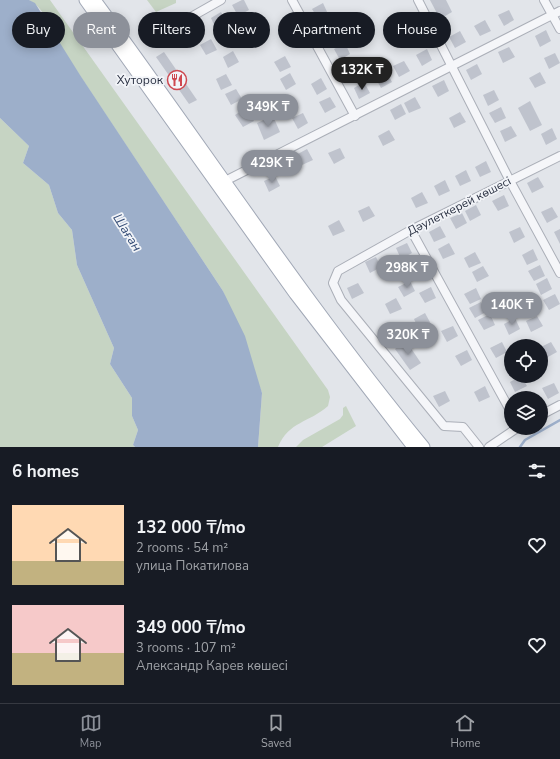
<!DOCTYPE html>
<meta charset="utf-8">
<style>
:root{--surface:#171b24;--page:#20242c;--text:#f1f3f6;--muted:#9ea1a6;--line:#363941;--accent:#8c9099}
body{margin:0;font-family:"Nunito Sans",sans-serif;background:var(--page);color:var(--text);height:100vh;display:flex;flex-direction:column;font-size:15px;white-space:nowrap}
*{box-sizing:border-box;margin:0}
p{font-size:13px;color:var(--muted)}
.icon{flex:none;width:22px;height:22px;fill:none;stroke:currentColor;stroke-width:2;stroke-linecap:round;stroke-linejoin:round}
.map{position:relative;height:447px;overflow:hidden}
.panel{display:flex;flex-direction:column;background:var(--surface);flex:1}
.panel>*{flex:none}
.banner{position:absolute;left:12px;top:12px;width:536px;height:36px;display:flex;gap:8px}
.buttons{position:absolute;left:504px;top:339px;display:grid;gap:8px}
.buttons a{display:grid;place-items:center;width:44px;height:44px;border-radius:50%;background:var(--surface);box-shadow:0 2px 10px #0003;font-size:20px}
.price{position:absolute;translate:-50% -34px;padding:0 9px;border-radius:14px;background:var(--accent);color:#fff;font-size:13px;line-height:26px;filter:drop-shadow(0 1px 2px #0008)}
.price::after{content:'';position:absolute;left:50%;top:24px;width:12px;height:9px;margin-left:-6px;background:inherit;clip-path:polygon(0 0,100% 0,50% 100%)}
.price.active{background:#222;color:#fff}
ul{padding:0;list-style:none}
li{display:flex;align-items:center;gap:12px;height:100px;padding:0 12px}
li span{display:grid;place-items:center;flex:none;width:112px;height:80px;border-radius:0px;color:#555}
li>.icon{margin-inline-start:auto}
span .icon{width:48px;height:48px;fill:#fffc;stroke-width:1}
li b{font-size:17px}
h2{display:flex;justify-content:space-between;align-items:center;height:48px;padding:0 12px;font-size:17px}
.tag{padding:0 14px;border-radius:18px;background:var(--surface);box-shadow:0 2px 10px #0003;font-size:14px;line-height:36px}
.tag.active{background:var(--accent);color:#fff}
.tab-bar{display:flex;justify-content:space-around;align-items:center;height:56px;border-top:1px solid var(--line);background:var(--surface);font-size:11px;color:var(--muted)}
.tab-bar a{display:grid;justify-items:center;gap:2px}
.tab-bar .active{color:var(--accent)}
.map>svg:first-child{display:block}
</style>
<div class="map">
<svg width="560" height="447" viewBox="0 0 560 447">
<rect width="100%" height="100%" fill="#e2e5ea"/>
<!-- green -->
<g fill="#c6d4c3">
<path d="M29,0h21l278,390 2,7 -2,9c-19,17 -39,15 -50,41h-20l4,-54 -39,-102 -166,-250c-6,-14 -13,-33 -28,-41z"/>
<polygon points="147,0 176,0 176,3 156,12"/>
<polygon points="0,118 29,146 23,163 49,185 58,213 72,230 77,265 114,348 110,364 132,398 132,416 138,430 133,445 135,447 0,447"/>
<polygon points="346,406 356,426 322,447 296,447 303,440 340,419 343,415 343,408"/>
</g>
<!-- water -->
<polygon fill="#9dafca" points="0,0 29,0 35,3 80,75 223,291 245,336 262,393 258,447 135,447 133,445 138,430 132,416 132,398 110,364 114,348 77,265 72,230 58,213 49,185 23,163 29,146 0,118"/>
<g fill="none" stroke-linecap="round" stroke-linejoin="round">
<!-- stream -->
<polyline stroke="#9dafca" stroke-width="2.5" points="520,447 525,440 560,420"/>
</g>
<!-- building -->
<g fill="#bfc3cd">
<polygon points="242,0 244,0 249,10 238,16 232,5"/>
<polygon points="430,0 446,0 452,12 440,19"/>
<polygon points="323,3 328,14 318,19 312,9"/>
<polygon points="509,10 514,20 504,26 498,15"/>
<polygon points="221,12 227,23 216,29 211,18"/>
<polygon points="258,14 264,25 253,30 248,20"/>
<polygon points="485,20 491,31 480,36 474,26"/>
<polygon points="331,22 337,33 326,38 321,27"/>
<polygon points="296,30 301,41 291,46 285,36"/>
<polygon points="546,30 551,41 540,47 535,36"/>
<polygon points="460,31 466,42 455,48 449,37"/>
<polygon points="211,39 217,50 206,55 200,45"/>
<polygon points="345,43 350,54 340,60 334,49"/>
<polygon points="509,47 515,57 503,63 498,52"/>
<polygon points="427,49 432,60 422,66 416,55"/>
<polygon points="233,51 239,62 228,68 223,57"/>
<polygon points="164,52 197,100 189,104 156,57"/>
<polygon points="555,53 560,63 549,69 544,58"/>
<polygon points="285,56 291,67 280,72 274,62"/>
<polygon points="352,59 357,69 347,75 341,64"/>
<polygon points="404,61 410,71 399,77 393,66"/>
<polygon points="477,64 482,74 471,80 466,70"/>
<polygon points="386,71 392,82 381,88 375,77"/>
<polygon points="540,72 546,83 535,88 529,78"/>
<polygon points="290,73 296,84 286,90 280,79"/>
<polygon points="226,74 232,85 221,90 216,79"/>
<polygon points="321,78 327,89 317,95 311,84"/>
<polygon points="444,80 449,91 438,97 432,86"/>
<polygon points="364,82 370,93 359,99 354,88"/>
<polygon points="236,89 242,99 231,105 225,94"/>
<polygon points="494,90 499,100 488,106 483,95"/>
<polygon points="330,97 336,107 325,113 319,102"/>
<polygon points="415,97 421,108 409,113 404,103"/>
<polygon points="530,101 542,125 530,131 518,108"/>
<polygon points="401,104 406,114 395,120 390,110"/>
<polygon points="501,107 506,118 495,123 489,113"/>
<polygon points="246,108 254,121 243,127 235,115"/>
<polygon points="460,112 466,122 454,128 449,118"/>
<polygon points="303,113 308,123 298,129 292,118"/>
<polygon points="273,116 280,132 264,140 257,123"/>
<polygon points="511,126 517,136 505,142 500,131"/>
<polygon points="552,128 557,139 546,145 541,134"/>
<polygon points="389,130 395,140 383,146 378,136"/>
<polygon points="340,148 345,158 334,164 328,153"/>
<polygon points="307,149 313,160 302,165 296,155"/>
<polygon points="486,161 491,172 480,177 475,167"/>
<polygon points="466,170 471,181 460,186 455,176"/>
<polygon points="275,176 280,186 269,192 264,181"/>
<polygon points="538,177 544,187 532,193 527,183"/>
<polygon points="445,180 450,191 439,196 434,186"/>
<polygon points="422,192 428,203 416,208 411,198"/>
<polygon points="504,195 509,206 498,211 492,201"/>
<polygon points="476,205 481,215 470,221 465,211"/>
<polygon points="369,206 375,216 363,222 358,211"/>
<polygon points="552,207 558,217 547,223 541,212"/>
<polygon points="462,213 467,223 456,229 450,218"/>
<polygon points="339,220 345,231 333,236 328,226"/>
<polygon points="440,226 446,237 434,242 429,232"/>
<polygon points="520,227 525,237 514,243 509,232"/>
<polygon points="560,229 560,244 554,232"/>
<polygon points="407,243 412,253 401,259 396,248"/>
<polygon points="449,243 455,254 443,259 438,249"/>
<polygon points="533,249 538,260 527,265 522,255"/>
<polygon points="475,252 481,263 469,268 464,258"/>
<polygon points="376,257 381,267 370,273 365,262"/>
<polygon points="417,262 422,272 411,278 406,267"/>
<polygon points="540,265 545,276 534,281 528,271"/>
<polygon points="483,266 489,276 477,282 472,272"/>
<polygon points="547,278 552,289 541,295 536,284"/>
<polygon points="410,281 415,291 404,297 398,287"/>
<polygon points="358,283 364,293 352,299 347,288"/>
<polygon points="431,287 436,298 425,303 419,293"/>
<polygon points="476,288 481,299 470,304 464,294"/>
<polygon points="555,294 560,304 549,310 543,300"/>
<polygon points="396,298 402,309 390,314 385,304"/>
<polygon points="481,302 486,312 475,318 469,308"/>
<polygon points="425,313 431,324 419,330 414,319"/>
<polygon points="490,314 495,325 484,330 478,320"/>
<polygon points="537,316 543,326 531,332 526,321"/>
<polygon points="515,318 520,329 509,335 504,324"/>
<polygon points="453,326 458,336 447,342 441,331"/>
<polygon points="394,328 399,338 388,344 382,334"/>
<polygon points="406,341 421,363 410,370 395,349"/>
<polygon points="502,342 507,352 496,358 490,348"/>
<polygon points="551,342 557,352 546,358 541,347"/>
<polygon points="467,350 472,360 461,366 455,356"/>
<polygon points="521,376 527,386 515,392 510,382"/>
<polygon points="554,383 559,393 548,399 542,388"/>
<polygon points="485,386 490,397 479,402 474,392"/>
<polygon points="445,391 450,401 439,407 433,396"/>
</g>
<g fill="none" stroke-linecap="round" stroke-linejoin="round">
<defs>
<g id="minor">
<polyline points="292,0 355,116"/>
<polyline points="418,0 510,181 560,273"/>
<polyline points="544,0 560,29"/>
<polyline points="191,17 221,0"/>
<polyline points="225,181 560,11"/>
<polyline points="411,230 511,412"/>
<polyline points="541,415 560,405"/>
<polyline points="479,447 463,427 444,426 341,300 333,283 338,271 411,230 560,156"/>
<polyline points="489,447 517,428"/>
</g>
<g id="major">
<polyline points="85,0 295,294 413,447"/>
<path d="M95,0c110,149 211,304 329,447"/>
</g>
</defs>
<!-- minor casing -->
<use href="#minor" stroke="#abafb8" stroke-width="10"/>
<!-- major casing -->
<use href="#major" stroke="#a1a8b6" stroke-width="13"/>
<!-- minor -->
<use href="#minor" stroke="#f5f6f9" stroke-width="8"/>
<!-- major -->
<use href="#major" stroke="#fff" stroke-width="11"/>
</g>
<!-- icons -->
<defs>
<symbol id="restaurant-ring" viewBox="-11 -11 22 22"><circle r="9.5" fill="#f2f4f8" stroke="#ce4850" stroke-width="1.5"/><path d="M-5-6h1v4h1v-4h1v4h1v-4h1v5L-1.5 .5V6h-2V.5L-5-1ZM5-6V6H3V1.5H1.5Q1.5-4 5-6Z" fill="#ce4850"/></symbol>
</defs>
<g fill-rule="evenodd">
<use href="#restaurant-ring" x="166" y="69" width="22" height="22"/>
</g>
<g text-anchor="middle" stroke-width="3.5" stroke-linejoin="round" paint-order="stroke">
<!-- poi labels -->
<g font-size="12" fill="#2a3142" stroke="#f2f4f8" text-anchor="end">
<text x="163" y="84">Хуторок</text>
</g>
<!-- street labels -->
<g font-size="12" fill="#2a3142" stroke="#f2f4f8">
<text transform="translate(459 206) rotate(-27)" y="4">Дәулеткерей көшесі</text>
</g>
<!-- water labels -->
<g font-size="13" font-style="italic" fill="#344c76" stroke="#f2f4f8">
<text transform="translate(128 232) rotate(58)" y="5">Шаған</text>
</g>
</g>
</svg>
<div class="buttons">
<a><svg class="icon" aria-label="locate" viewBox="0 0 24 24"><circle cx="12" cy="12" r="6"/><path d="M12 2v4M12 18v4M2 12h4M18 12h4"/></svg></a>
<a><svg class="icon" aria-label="layers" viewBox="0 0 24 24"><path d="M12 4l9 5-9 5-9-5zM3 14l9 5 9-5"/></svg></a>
</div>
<b class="price active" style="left:362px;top:91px">132K ₸</b>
<b class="price" style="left:268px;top:128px">349K ₸</b>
<b class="price" style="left:272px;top:184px">429K ₸</b>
<b class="price" style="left:407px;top:289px">298K ₸</b>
<b class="price" style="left:512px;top:326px">140K ₸</b>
<b class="price" style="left:408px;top:356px">320K ₸</b>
<div class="banner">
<a class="tag">Buy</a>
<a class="tag active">Rent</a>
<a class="tag">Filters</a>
<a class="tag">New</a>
<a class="tag">Apartment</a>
<a class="tag">House</a>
</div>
</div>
<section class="panel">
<h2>6 homes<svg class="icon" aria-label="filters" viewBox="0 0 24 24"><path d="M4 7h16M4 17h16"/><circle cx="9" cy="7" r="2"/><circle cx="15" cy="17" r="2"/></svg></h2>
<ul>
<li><span style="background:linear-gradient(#ffd9b3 70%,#c2b280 0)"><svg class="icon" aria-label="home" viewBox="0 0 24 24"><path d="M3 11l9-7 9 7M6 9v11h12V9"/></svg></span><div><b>132 000 ₸/mo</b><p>2 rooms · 54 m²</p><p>улица Покатилова</p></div><svg class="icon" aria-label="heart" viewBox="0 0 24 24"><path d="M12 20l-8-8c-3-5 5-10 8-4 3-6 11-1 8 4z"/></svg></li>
<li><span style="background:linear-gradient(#f6c9c9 60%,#c2b280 0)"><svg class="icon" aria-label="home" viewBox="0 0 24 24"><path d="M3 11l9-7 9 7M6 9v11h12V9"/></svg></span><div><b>349 000 ₸/mo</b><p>3 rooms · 107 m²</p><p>Александр Карев көшесі</p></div><svg class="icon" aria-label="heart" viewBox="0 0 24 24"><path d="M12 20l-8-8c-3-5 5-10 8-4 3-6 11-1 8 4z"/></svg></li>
</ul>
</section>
<nav class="tab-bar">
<a class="active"><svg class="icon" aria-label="map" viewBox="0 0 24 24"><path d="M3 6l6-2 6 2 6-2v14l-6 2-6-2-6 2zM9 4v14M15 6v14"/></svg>Map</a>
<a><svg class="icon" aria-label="saved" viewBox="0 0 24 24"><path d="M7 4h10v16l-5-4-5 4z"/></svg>Saved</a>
<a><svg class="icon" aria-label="home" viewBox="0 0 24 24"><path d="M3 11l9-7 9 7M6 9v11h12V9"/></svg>Home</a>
</nav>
